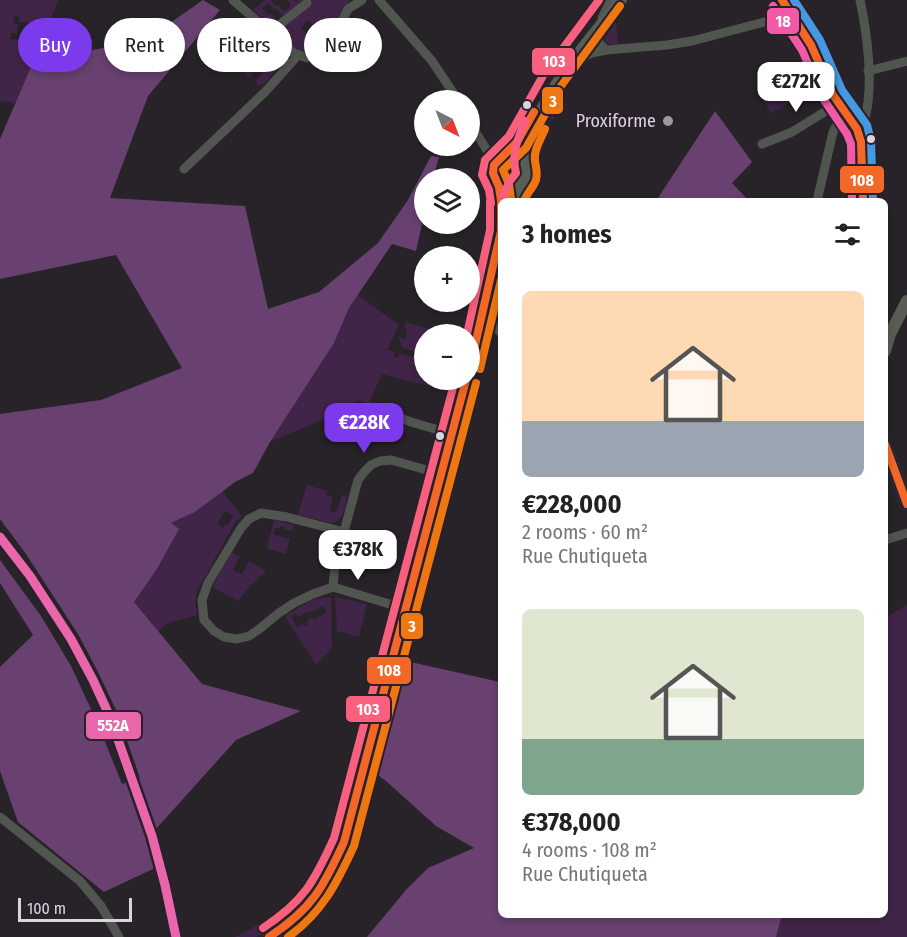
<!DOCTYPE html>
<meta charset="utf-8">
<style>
:root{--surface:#fff;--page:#f2f2f2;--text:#222;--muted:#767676;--accent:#7c3aed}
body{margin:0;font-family:"Fira Sans Condensed",sans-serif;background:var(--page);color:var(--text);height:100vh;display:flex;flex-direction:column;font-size:22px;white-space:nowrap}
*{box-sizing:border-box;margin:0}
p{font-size:20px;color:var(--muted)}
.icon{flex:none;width:33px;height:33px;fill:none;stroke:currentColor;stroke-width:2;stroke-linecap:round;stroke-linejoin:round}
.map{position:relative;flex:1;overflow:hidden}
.panel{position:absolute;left:498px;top:198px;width:390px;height:720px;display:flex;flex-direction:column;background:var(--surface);border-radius:9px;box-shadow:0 3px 9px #0003}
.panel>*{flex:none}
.banner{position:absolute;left:18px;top:18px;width:390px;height:54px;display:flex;gap:12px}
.needle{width:39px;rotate:138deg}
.fabs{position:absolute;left:414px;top:90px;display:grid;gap:12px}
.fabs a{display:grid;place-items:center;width:66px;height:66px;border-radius:50%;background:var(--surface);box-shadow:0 3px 9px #0003;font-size:30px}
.scale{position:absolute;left:18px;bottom:15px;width:114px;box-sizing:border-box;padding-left:6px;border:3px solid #dad4dc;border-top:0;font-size:16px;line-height:21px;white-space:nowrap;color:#dad4dc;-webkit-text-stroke:4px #29202c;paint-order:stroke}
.price{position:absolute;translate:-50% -51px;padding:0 14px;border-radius:12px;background:#fff;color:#222;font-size:20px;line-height:39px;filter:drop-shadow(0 2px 3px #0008)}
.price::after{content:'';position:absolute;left:50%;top:36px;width:18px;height:14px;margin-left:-9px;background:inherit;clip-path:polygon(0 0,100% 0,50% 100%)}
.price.selected{background:var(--accent);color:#fff}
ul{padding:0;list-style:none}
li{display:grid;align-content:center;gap:12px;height:318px;padding:0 24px}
li span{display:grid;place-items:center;height:186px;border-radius:9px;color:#555}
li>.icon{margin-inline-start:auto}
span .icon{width:108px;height:108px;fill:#fffc;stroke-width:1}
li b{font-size:26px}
h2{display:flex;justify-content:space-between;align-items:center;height:72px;padding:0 24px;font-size:26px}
.pill{padding:0 21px;border-radius:27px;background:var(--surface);box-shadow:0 3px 9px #0003;font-size:21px;line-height:54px}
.pill.selected{background:var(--accent);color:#fff}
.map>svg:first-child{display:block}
</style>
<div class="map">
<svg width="907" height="937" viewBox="0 0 907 937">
<rect width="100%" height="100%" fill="#282329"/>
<!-- green -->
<g fill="#412548" fill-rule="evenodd">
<path d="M0,0h58l-23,60 -20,43 -15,-2zM14,16l6,1 -1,5 16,1 -1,5 3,1 -1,7h-6v-3h-9l-1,7 -10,-1 1,-6h6l1,-9 -5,-1z"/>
<path d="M265,0h6l4,6 3,-1 6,6 7,-5 -4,-6h8l1,2 3,-2h4l-20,16 -6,-7 -2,1 -6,-7 -7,5 6,7 3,-2 7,8c-12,3 -17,-4 -25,-11z"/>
<path d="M311,0h39c-11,10 -29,61 -51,50 -8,-4 -15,-13 -22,-18l35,-28 -2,-3zM307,20l13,9 -6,9 -13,-9z"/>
<polygon points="616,22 618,44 608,44 605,41 605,37"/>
<path d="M264,34l25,22 -25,28 -5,1 -4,-3 11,-14 -7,-6 -4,6 -2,-1 -4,4 4,3 -3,4 -14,-12zM268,43l12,10 -6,7 -6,-5 -3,3 -4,-3 2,-4 -1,-2z"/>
<polygon points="585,62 586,63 574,75 558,102 556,101 552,115 554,116 553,119 550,119 543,129 545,131 538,147 543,152 531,145 543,118 570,73 576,67"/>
<path d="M813,64l9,21 -51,28 -11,-20zM809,73l5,10 -17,9 -5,-9z"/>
<polygon points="491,190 496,202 494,227 476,305 472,301"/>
<polygon points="358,295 399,325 387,350 395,352 394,357 398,358 399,353 418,358 417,362 424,363 424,380 450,380 447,391 382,374 368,404 358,400 350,408 270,442 334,343 349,308"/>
<polygon points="406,322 408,323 449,334 424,334 424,354 402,348 399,337 405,339 407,334 406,332 407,329 404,328"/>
<path d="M307,485l20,6 -1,4 7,2 -4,14 7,2 6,-18 5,1c-2,11 -3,25 -15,27l-34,-8z"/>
<path d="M222,491l20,25 -6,5 -6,11 -33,59 -2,12 2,12 -29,8 -10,8 -24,-29 23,-33 22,-40 -9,-5 25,-12zM225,511l8,5 -5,9 -3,-1 -2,4 -6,-4z"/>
<polygon points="274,520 294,525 292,531 284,529 285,527 281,526 280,528 275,528 273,534 290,539 286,554 267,548"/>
<polygon points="232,552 240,557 233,570 242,574 249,561 266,571 251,585 238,601 212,587"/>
<path d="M331,597l1,51 -16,17 -31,-49 27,-16zM324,606l2,7 -12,6 -2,-2 -5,4 1,3 -3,2 -2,-2 -6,3 -6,-10 5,-3 2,3 9,-5 1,1z"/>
<polygon points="335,597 367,604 359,637 337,631"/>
<polygon points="907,605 907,937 776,937 782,915 885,915 885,618"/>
<path d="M363,746l-27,102 -18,34 -19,24 -33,25 -10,6h-21c31,-16 87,-44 90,-82l15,-35z"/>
</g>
<!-- forest -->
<g fill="#684171">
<polygon points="203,0 220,10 148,96 110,198 245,206 268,309 319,292 378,243 408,200 431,156 439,157 433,178 424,178 424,215 416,251 392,244 349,308 334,343 270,442 253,473 235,482 195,512 171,523 179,529 157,569 134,602 202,684 301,711 236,740 147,839 155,868 104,892 18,822 0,771 0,667 33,635 0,583 0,560 41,616 71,666 97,722 122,784 140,778 117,712 97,670 78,634 26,554 0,519 0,414 101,400 182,368 116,255 0,279 0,139 34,60 144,41"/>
<polygon points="715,111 752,162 732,183 749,201 656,201"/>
<polygon points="406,661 500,682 501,679 501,915 782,915 776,937 367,937 406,890 428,868 474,848 436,826 386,781 375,773"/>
</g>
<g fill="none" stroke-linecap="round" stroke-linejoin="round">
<!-- minor -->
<g stroke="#50554f" stroke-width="9">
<polyline points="233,0 294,53 307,58 322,49 336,33 348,9 362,0"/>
<polyline points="379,0 432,61 458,100"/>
<polyline points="782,0 811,45 833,95 857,129 861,142 863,201"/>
<polyline points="602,18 610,2"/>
<polyline points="604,29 598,37 599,43 606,50"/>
<polyline points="270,32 307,3"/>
<polyline points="574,61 592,53 606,50 667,45 692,41 772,20 790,12"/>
<polyline points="868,71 907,61"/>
<polyline points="470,123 488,152 496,161"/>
<path d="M857,129c3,-4 7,-7 8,-11 9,-34 2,-85 -5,-118"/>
<polyline points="762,144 792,132 839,103"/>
<polyline points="184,169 265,92 298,55"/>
<polyline points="817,201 833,132 844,111"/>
<polyline points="482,317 488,320 501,333"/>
<polyline points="360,409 370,407 411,422 452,434"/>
<polyline points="885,540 907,533"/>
<polyline points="333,587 313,594 294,603 279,613 258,630 249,636 237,639 224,637 214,631 204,620 202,600 208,583 241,528 249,519 261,513 287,517 344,532"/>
<polyline points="406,609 333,587 335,565 358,480 365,471 371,465 380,461 391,460 441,474"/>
<polyline points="0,817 80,881 101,906 119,937"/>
</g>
<!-- major -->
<g stroke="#585e55" stroke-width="12">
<polyline points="504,156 517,142 532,115"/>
<path d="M524,163c8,-61 61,-116 97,-163"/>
<path d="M501,201c-1,-5 -1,-9 -3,-14 -2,-6 -6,-10 -5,-17 3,-23 40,-16 33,7 -2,5 -6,7 -8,11 -3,3 -4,9 -5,13"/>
<polyline points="501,231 501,202"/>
<polyline points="885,351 890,334 907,301"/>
<polyline points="470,367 482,317 501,230"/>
<polyline points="885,444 907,504"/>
<path d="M269,937c12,-8 24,-16 34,-26 19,-19 30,-45 41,-69l122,-462"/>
</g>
<defs>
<g id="bus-1">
<polyline points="782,0 811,45 833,95 857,129 861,142 863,201"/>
<polyline points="501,201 499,187 493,173 494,165 517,142 534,112"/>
<polyline points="470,367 501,231 501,202"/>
<polyline points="885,444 907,504"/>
<path d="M269,937c43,-28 54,-49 75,-95l122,-462"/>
</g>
<g id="bus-2">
<polyline points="511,199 509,184 503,170 526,148 561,86 620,6"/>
<path d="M524,201c3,-8 9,-13 12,-21 2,-8 0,-11 -1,-19 -2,-10 6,-22 10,-32"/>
<polyline points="480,369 501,280"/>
<path d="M288,937c34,-24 49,-54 66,-91l122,-463"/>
</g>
<g id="bus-3">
<path d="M503,197l6,-15 7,-9c-5,-20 2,-34 9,-52"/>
<polyline points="491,203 489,190 482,175 485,160 509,136 544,74 599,0"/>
<polyline points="467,334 490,230 490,202"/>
<path d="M263,928c41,-27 51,-46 71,-90l121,-458"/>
</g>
<polyline id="bus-4" points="773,6 802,50 824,100 847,134 851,144 852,201"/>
<polyline id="bus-5" points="794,0 820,40 842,90 867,125 871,141 873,201"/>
</defs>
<!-- bus-1 casing -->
<use href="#bus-1" stroke="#29202c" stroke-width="12"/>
<!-- bus-2 casing -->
<use href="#bus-2" stroke="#29202c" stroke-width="12"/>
<!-- bus-3 casing -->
<use href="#bus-3" stroke="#29202c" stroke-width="12"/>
<!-- bus-4 casing -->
<use href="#bus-4" stroke="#29202c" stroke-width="12"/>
<!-- bus-5 casing -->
<use href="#bus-5" stroke="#29202c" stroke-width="12"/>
<!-- bus-1 -->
<use href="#bus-1" stroke="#f36827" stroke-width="8"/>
<!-- bus-2 -->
<use href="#bus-2" stroke="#e71" stroke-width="8"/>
<!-- bus-3 -->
<use href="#bus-3" stroke="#f8607d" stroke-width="8"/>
<!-- bus-4 -->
<use href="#bus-4" stroke="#f459a6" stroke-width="8"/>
<!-- bus-5 -->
<use href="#bus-5" stroke="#4699e1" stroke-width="8"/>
<defs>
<polyline id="rail-1" points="0,537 30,576 71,639 93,680 110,717 152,836 165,885 176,937"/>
</defs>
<!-- rail-1 casing -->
<use href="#rail-1" stroke="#29202c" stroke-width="14"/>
<!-- rail-1 -->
<use href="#rail-1" stroke="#e966aa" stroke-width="9"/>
</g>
<!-- markers -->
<g fill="#dad4dc" stroke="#29202c" stroke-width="2">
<circle cx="527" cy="105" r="5"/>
<circle cx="871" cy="139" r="5"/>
<circle cx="440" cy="436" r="5"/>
</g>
<circle fill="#9c969d" stroke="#29202c" stroke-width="2" cx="668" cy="121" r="6"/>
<g text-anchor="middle" stroke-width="6" stroke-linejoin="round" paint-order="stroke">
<!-- poi labels -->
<g font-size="18" fill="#dad4dc" stroke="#29202c" text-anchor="end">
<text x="656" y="127">Proxiforme</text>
</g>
</g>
<g stroke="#29202c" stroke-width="2">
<rect x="766" y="7" width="34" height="28" rx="6" fill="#f459a6"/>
<rect x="531" y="47" width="45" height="29" rx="6" fill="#f8607d"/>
<rect x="541" y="86" width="23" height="29" rx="6" fill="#e71"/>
<rect x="839" y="165" width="46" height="29" rx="6" fill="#f36827"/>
<rect x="400" y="612" width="24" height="28" rx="6" fill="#e71"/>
<rect x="366" y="656" width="46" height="29" rx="6" fill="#f36827"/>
<rect x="345" y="695" width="46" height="28" rx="6" fill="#f8607d"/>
<rect x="85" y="711" width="57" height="29" rx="6" fill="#e966aa"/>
</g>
<g font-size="16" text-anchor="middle" font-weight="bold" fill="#fff">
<text x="783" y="27">18</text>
<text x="554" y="67">103</text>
<text x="553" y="107">3</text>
<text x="862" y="186">108</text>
<text x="412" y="632">3</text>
<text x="389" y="676">108</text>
<text x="368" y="715">103</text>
<text x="113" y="731">552A</text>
</g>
</svg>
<div class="fabs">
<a><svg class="needle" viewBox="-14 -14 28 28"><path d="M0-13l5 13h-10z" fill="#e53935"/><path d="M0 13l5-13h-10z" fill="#767676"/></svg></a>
<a><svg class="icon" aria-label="layers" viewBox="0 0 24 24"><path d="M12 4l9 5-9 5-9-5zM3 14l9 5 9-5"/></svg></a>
<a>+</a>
<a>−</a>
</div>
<div class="scale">100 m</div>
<b class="price" style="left:796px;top:113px">€272K</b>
<b class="price selected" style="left:364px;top:454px">€228K</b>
<b class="price" style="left:358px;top:581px">€378K</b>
<div class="banner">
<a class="pill selected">Buy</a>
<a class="pill">Rent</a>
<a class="pill">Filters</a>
<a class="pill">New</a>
</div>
<section class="panel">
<h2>3 homes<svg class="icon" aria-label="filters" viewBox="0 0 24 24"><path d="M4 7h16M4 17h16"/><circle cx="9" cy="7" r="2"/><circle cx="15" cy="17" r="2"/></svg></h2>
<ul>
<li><span style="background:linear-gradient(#ffd9b3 70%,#9aa5b1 0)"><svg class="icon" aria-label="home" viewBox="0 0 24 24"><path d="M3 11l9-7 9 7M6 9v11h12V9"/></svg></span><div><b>€228,000</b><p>2 rooms · 60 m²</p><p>Rue Chutiqueta</p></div></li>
<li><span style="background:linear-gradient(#dfe7d0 70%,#7fa58c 0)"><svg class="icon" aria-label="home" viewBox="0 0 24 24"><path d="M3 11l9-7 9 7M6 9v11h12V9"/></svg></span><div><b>€378,000</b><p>4 rooms · 108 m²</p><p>Rue Chutiqueta</p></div></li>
</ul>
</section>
</div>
